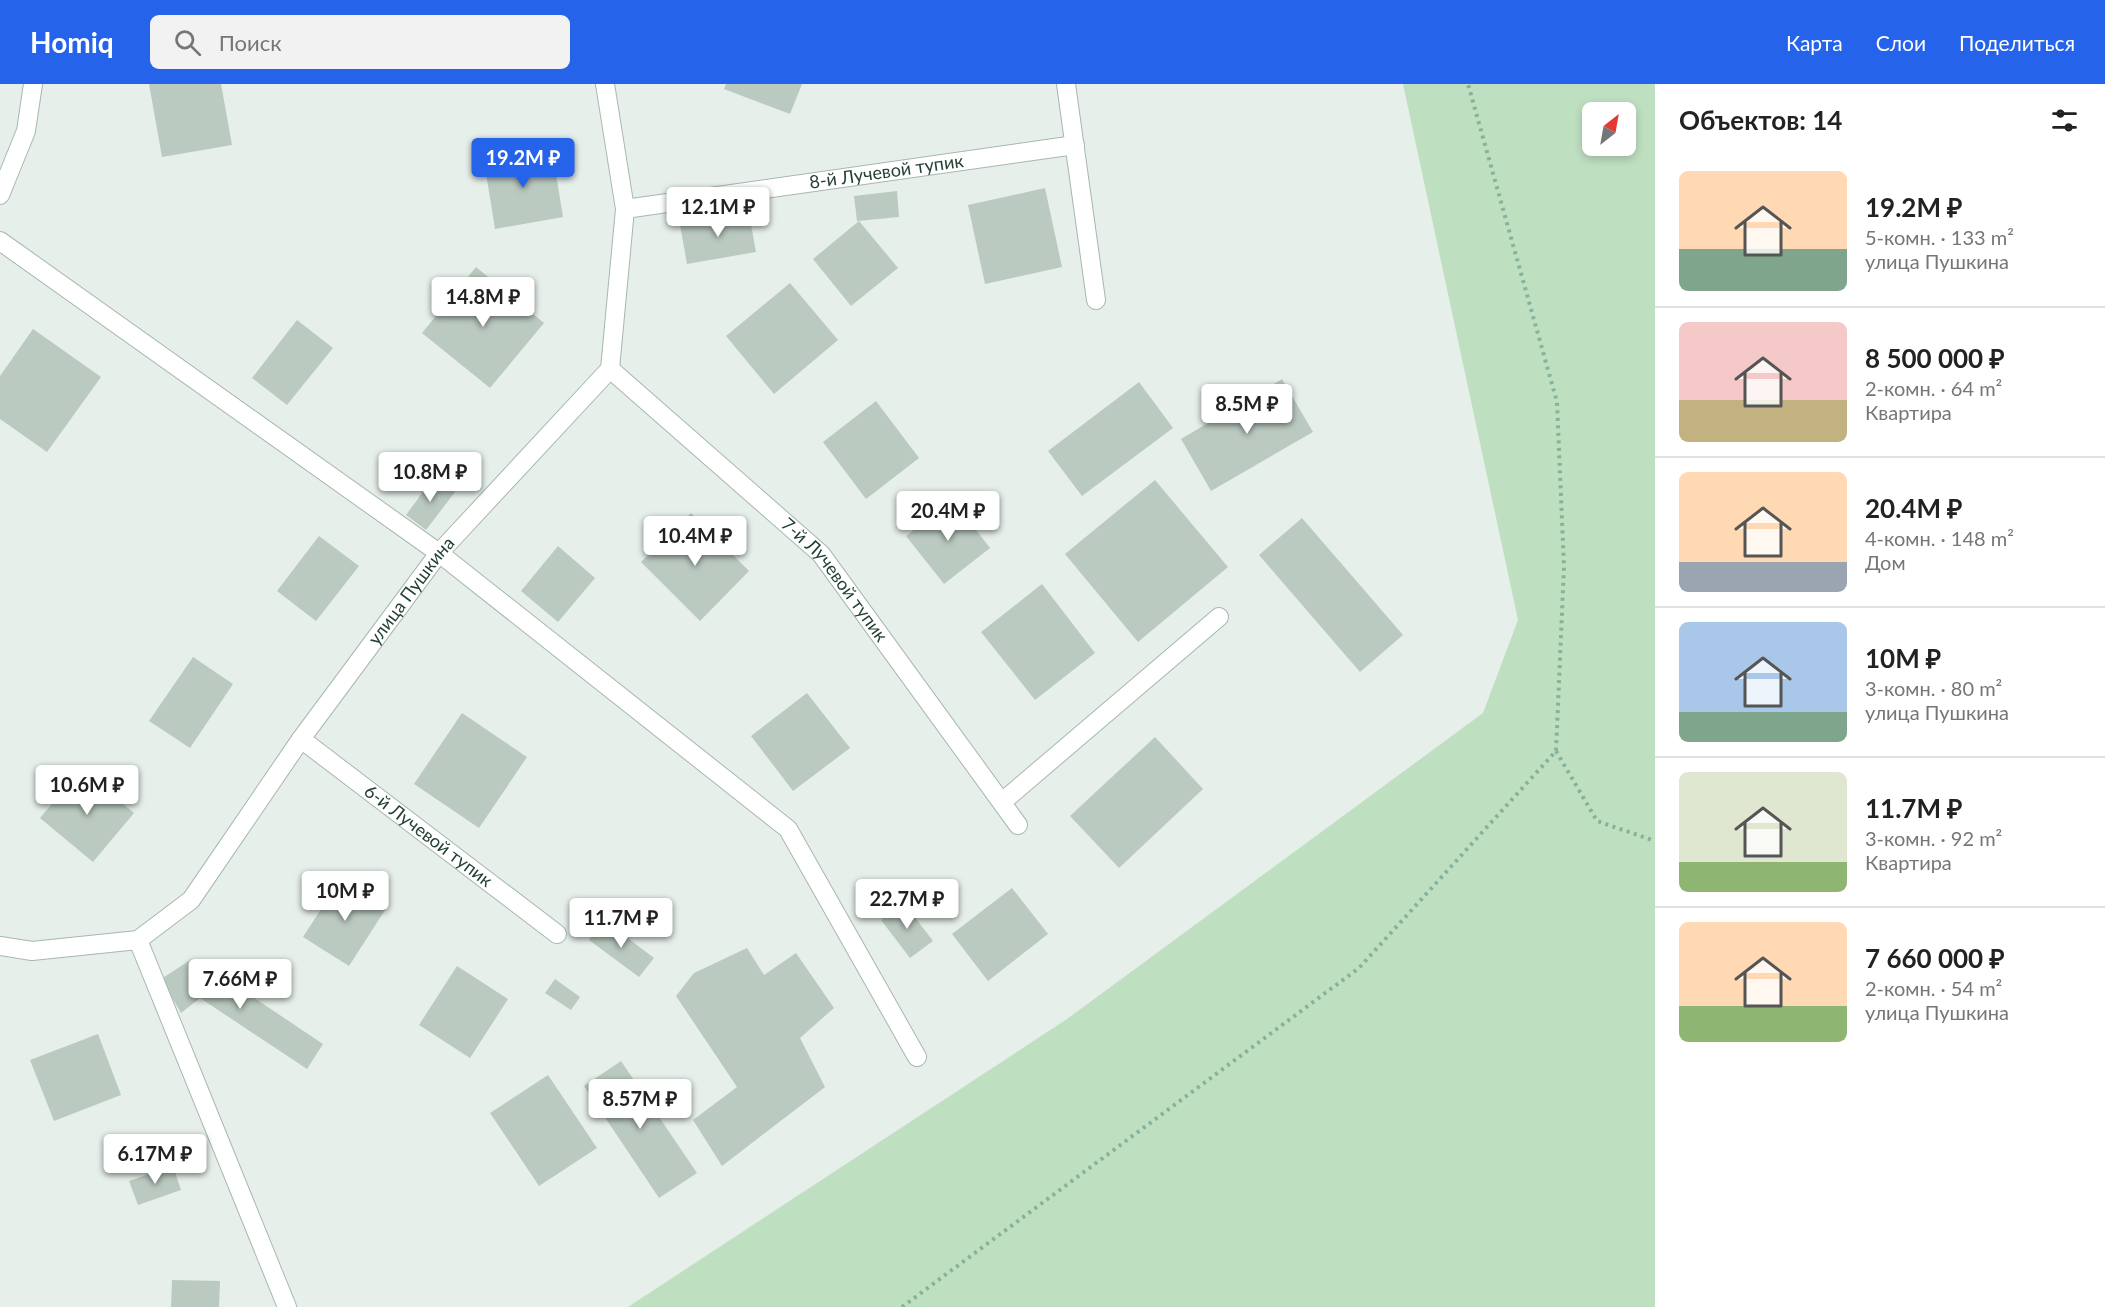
<!DOCTYPE html>
<html lang="ru">
<meta charset="utf-8">
<style>
:root{--surface:#fff;--page:#f2f2f2;--text:#222;--muted:#767676;--line:#e0e0e0;--accent:#2563eb}
body{margin:0;font-family:Lato,sans-serif;background:var(--page);color:var(--text);height:100vh;display:flex;flex-direction:column;font-size:22px;white-space:nowrap}
*{box-sizing:border-box;margin:0}
p{font-size:20px;color:var(--muted)}
.icon{flex:none;width:33px;height:33px;fill:none;stroke:currentColor;stroke-width:2;stroke-linecap:round;stroke-linejoin:round}
.map{position:relative;flex:1;overflow:hidden}
.sheet{display:flex;flex-direction:column;background:var(--surface);width:450px}
.sheet>*{flex:none}
.needle{width:39px;rotate:31deg}
.controls{position:absolute;left:1582px;top:18px;display:grid;gap:12px}
.controls a{display:grid;place-items:center;width:54px;height:54px;border-radius:9px;background:var(--surface);box-shadow:0 3px 9px #0003;font-size:30px}
.price{position:absolute;translate:-50% -51px;padding:0 14px;border-radius:6px;background:#fff;color:#222;font-size:20px;line-height:39px;filter:drop-shadow(0 2px 3px #0008)}
.price::after{content:'';position:absolute;left:50%;top:36px;width:18px;height:14px;margin-left:-9px;background:inherit;clip-path:polygon(0 0,100% 0,50% 100%)}
.price.selected{background:var(--accent);color:#fff}
ul{padding:0;list-style:none}
li{display:flex;align-items:center;gap:18px;height:150px;padding:0 24px}
li+li{border-top:2px solid var(--line)}
li span{display:grid;place-items:center;flex:none;width:168px;height:120px;border-radius:9px;color:#555}
li>.icon{margin-inline-start:auto}
span .icon{width:72px;height:72px;fill:#fffc;stroke-width:1}
li b{font-size:26px}
h2{display:flex;justify-content:space-between;align-items:center;height:72px;padding:0 24px;font-size:26px}
header{display:flex;align-items:center;gap:36px;box-sizing:border-box;height:84px;padding:0 30px;background:var(--accent);color:#fff}
header strong{font-size:28px}
nav{display:flex;gap:33px;margin-inline-start:auto;font-size:21px}
.search{width:420px;height:54px;background:var(--page);display:flex;align-items:center;gap:15px;box-sizing:border-box;padding:0 21px;border-radius:9px;color:var(--muted);font-size:22px}
main{display:flex;flex:1;min-height:0}
.map>svg:first-child{display:block}
</style>
<header>
<strong>Homiq</strong>
<div class="search"><svg class="icon" aria-label="search" viewBox="0 0 24 24"><circle cx="10" cy="10" r="6"/><path d="M15 15l6 6"/></svg>Поиск</div>
<nav><a>Карта</a><a>Слои</a><a>Поделиться</a></nav>
</header>
<main>
<div class="map">
<svg width="1655" height="1223" viewBox="0 0 1655 1223">
<rect width="100%" height="100%" fill="#e6efe9"/>
<!-- green -->
<path fill="#bfdfc1" fill-rule="evenodd" d="M1403,0h252v1223h-1027l439,-288 416,-306 35,-93zM1593,28h33v34h-33z"/>
<!-- building -->
<g fill="#bbcac1">
<polygon points="149,0 221,0 232,61 162,73"/>
<polygon points="726,0 802,0 790,30 724,5"/>
<polygon points="552,66 563,133 495,145 484,77"/>
<polygon points="1045,104 1062,183 985,200 968,121"/>
<polygon points="897,107 899,133 857,137 854,112"/>
<polygon points="749,129 756,168 687,180 680,141"/>
<polygon points="859,137 898,184 851,222 813,175"/>
<polygon points="476,183 544,239 490,304 422,249"/>
<polygon points="790,199 838,256 774,310 726,252"/>
<polygon points="297,236 333,264 287,321 252,294"/>
<polygon points="33,245 101,293 47,368 0,335 0,292"/>
<polygon points="1282,295 1313,348 1211,407 1181,355"/>
<polygon points="1139,298 1173,344 1082,412 1048,367"/>
<polygon points="876,317 919,374 866,415 823,358"/>
<polygon points="434,393 455,408 426,446 406,431"/>
<polygon points="1155,396 1228,483 1138,558 1065,470"/>
<polygon points="953,416 990,464 944,500 906,452"/>
<polygon points="691,429 749,487 700,537 641,478"/>
<polygon points="1302,434 1403,551 1360,588 1259,471"/>
<polygon points="319,452 359,482 316,537 277,507"/>
<polygon points="558,462 595,494 558,538 521,507"/>
<polygon points="1042,500 1095,569 1035,616 981,548"/>
<polygon points="193,573 233,600 190,664 149,637"/>
<polygon points="807,609 850,664 793,707 751,652"/>
<polygon points="462,629 527,673 479,744 414,700"/>
<polygon points="1155,653 1203,705 1119,784 1070,732"/>
<polygon points="81,685 134,729 93,778 40,734"/>
<polygon points="341,794 387,823 349,882 303,853"/>
<polygon points="1012,804 1048,850 988,897 952,850"/>
<polygon points="904,819 933,857 910,874 881,836"/>
<polygon points="604,836 654,874 639,893 589,856"/>
<polygon points="747,864 764,891 796,869 834,924 800,954 825,1003 722,1082 693,1036 737,1003 676,912 694,889"/>
<polygon points="192,875 217,889 323,960 307,985 200,914 181,929 161,895"/>
<polygon points="457,882 508,915 470,974 419,941"/>
<polygon points="555,895 580,913 571,926 545,909"/>
<polygon points="98,950 121,1011 54,1037 30,976"/>
<polygon points="621,977 697,1089 659,1114 584,1002"/>
<polygon points="548,991 597,1064 539,1102 490,1029"/>
<polygon points="173,1082 181,1106 138,1121 129,1097"/>
<polygon points="172,1196 220,1197 219,1223 171,1223"/>
</g>
<g fill="none" stroke-linecap="round" stroke-linejoin="round">
<defs>
<g id="lane">
<polyline points="1066,0 1096,216"/>
<polyline points="0,111 26,47 33,0"/>
<path id="s1" d="M625,125l450,-64"/>
<polyline points="0,157 439,469 788,745 917,973"/>
<path id="s2" d="M610,285l211,185 197,271"/>
<path id="s3" d="M301,655l256,195"/>
<polyline points="1002,718 1219,533"/>
<polyline points="138,856 287,1223"/>
</g>
<g id="street">
<path id="s4" d="M0,862l32,5 106,-11 53,-40 110,-161 138,-186 171,-184 15,-160 -20,-125"/>
</g>
</defs>
<!-- lane casing -->
<use href="#lane" stroke="#a8b7af" stroke-width="20"/>
<!-- street casing -->
<use href="#street" stroke="#a8b7af" stroke-width="20"/>
<!-- path -->
<g stroke="#86b29b" stroke-width="4" stroke-dasharray="3 4.5" stroke-linecap="butt">
<polyline points="1556,667 1597,737 1655,757"/>
<polyline points="902,1223 1359,884 1556,667 1564,483 1557,318 1468,0"/>
</g>
<!-- lane -->
<use href="#lane" stroke="#fff" stroke-width="18"/>
<!-- street -->
<use href="#street" stroke="#fff" stroke-width="18"/>
</g>
<g text-anchor="middle" stroke-width="6" stroke-linejoin="round" paint-order="stroke">
<!-- street labels -->
<g font-size="18" fill="#244133" stroke="#f7fbf8">
<text dy="6" stroke="none"><textPath href="#s1" startOffset="264">8-й Лучевой тупик</textPath></text>
<text dy="6" stroke="none"><textPath href="#s2" startOffset="309">7-й Лучевой тупик</textPath></text>
<text dy="6" stroke="none"><textPath href="#s4" startOffset="585">улица Пушкина</textPath></text>
<text dy="6" stroke="none"><textPath href="#s3" startOffset="160">6-й Лучевой тупик</textPath></text>
</g>
</g>
</svg>
<div class="controls">
<a><svg class="needle" viewBox="-14 -14 28 28"><path d="M0-13l5 13h-10z" fill="#e53935"/><path d="M0 13l5-13h-10z" fill="#767676"/></svg></a>
</div>
<b class="price selected" style="left:523px;top:105px">19.2M ₽</b>
<b class="price" style="left:718px;top:154px">12.1M ₽</b>
<b class="price" style="left:483px;top:244px">14.8M ₽</b>
<b class="price" style="left:1247px;top:351px">8.5M ₽</b>
<b class="price" style="left:430px;top:419px">10.8M ₽</b>
<b class="price" style="left:948px;top:458px">20.4M ₽</b>
<b class="price" style="left:695px;top:483px">10.4M ₽</b>
<b class="price" style="left:87px;top:732px">10.6M ₽</b>
<b class="price" style="left:345px;top:838px">10M ₽</b>
<b class="price" style="left:907px;top:846px">22.7M ₽</b>
<b class="price" style="left:621px;top:865px">11.7M ₽</b>
<b class="price" style="left:240px;top:926px">7.66M ₽</b>
<b class="price" style="left:640px;top:1046px">8.57M ₽</b>
<b class="price" style="left:155px;top:1101px">6.17M ₽</b>
</div>
<section class="sheet">
<h2>Объектов: 14<svg class="icon" aria-label="filters" viewBox="0 0 24 24"><path d="M4 7h16M4 17h16"/><circle cx="9" cy="7" r="2"/><circle cx="15" cy="17" r="2"/></svg></h2>
<ul>
<li><span style="background:linear-gradient(#ffd9b3 65%,#7fa58c 0)"><svg class="icon" aria-label="home" viewBox="0 0 24 24"><path d="M3 11l9-7 9 7M6 9v11h12V9"/></svg></span><div><b>19.2M ₽</b><p>5-комн. · 133 m²</p><p>улица Пушкина</p></div></li>
<li><span style="background:linear-gradient(#f6c9c9 65%,#c2b280 0)"><svg class="icon" aria-label="home" viewBox="0 0 24 24"><path d="M3 11l9-7 9 7M6 9v11h12V9"/></svg></span><div><b>8 500 000 ₽</b><p>2-комн. · 64 m²</p><p>Квартира</p></div></li>
<li><span style="background:linear-gradient(#ffd9b3 75%,#9aa5b1 0)"><svg class="icon" aria-label="home" viewBox="0 0 24 24"><path d="M3 11l9-7 9 7M6 9v11h12V9"/></svg></span><div><b>20.4M ₽</b><p>4-комн. · 148 m²</p><p>Дом</p></div></li>
<li><span style="background:linear-gradient(#a9c7e8 75%,#7fa58c 0)"><svg class="icon" aria-label="home" viewBox="0 0 24 24"><path d="M3 11l9-7 9 7M6 9v11h12V9"/></svg></span><div><b>10M ₽</b><p>3-комн. · 80 m²</p><p>улица Пушкина</p></div></li>
<li><span style="background:linear-gradient(#dfe7d0 75%,#8fb573 0)"><svg class="icon" aria-label="home" viewBox="0 0 24 24"><path d="M3 11l9-7 9 7M6 9v11h12V9"/></svg></span><div><b>11.7M ₽</b><p>3-комн. · 92 m²</p><p>Квартира</p></div></li>
<li><span style="background:linear-gradient(#ffd9b3 70%,#8fb573 0)"><svg class="icon" aria-label="home" viewBox="0 0 24 24"><path d="M3 11l9-7 9 7M6 9v11h12V9"/></svg></span><div><b>7 660 000 ₽</b><p>2-комн. · 54 m²</p><p>улица Пушкина</p></div></li>
</ul>
</section>
</main>
